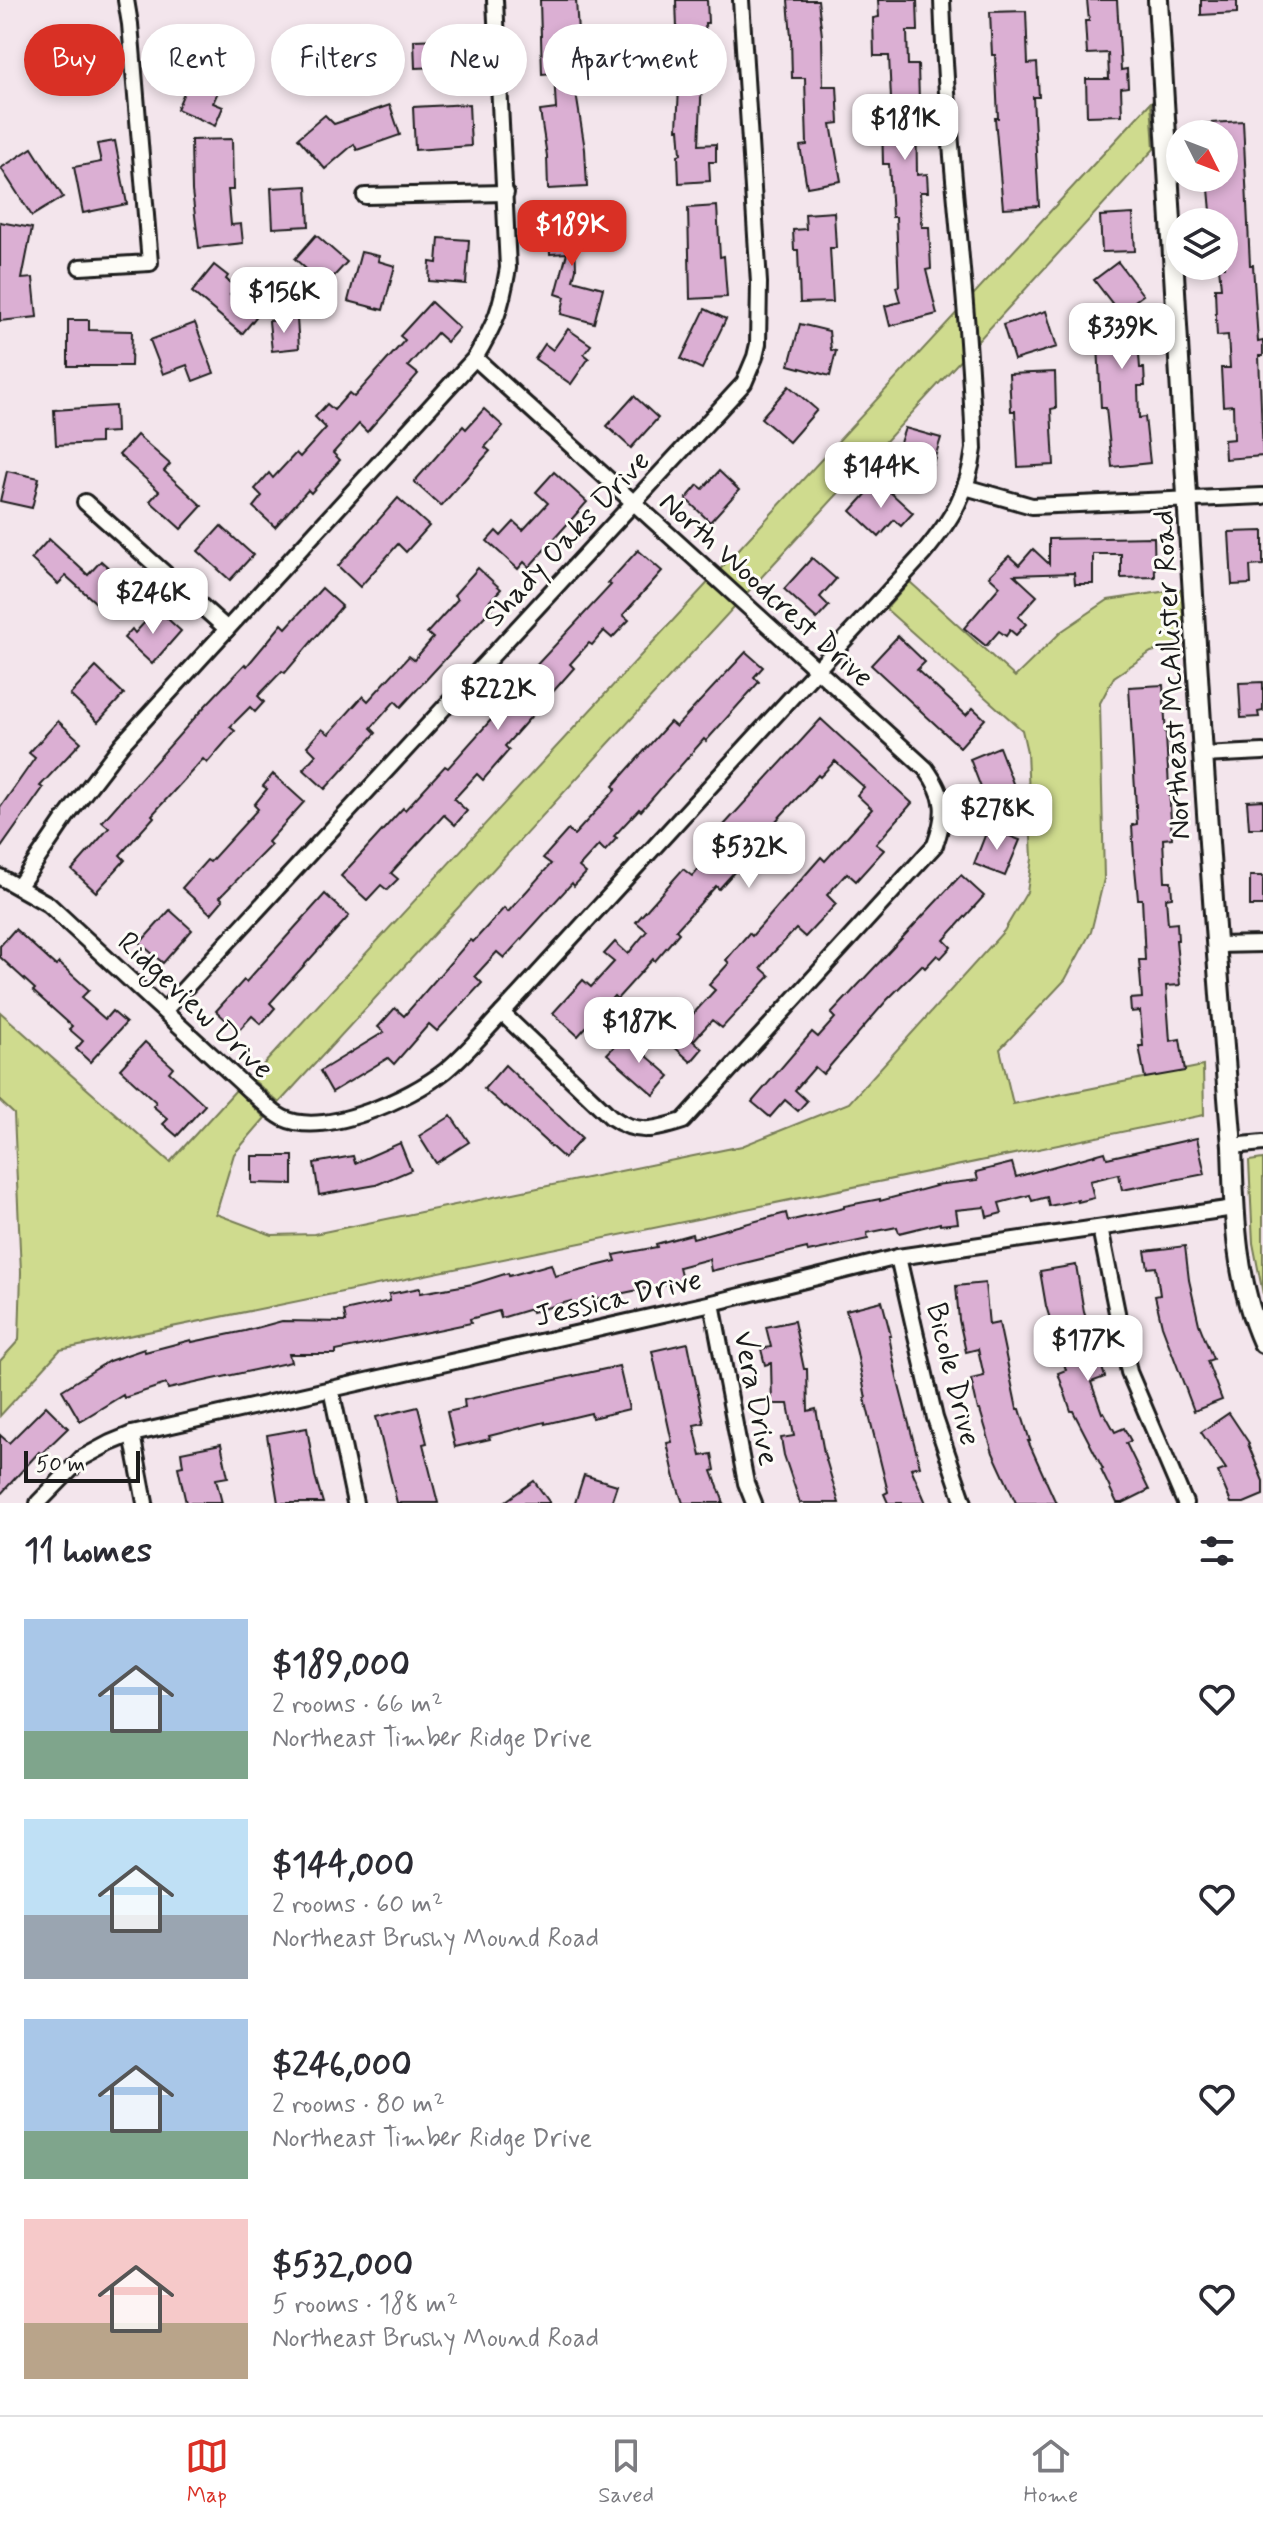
<!DOCTYPE html>
<meta charset="utf-8">
<style>
:root{--surface:#fff;--page:#f7f7f7;--text:#2b2b33;--muted:#7c7c81;--line:#e1e1e2;--accent:#d93025}
body{margin:0;font-family:Mynerve,sans-serif;background:var(--page);color:var(--text);height:100vh;display:flex;flex-direction:column;font-size:30px;white-space:nowrap}
*{box-sizing:border-box;margin:0}
p{font-size:26px;color:var(--muted)}
.icon{flex:none;width:44px;height:44px;fill:none;stroke:currentColor;stroke-width:2;stroke-linecap:round;stroke-linejoin:round}
.map{position:relative;height:1503px;overflow:hidden}
.sheet{display:flex;flex-direction:column;background:var(--surface);flex:1}
.sheet>*{flex:none}
.banner{position:absolute;left:24px;top:24px;width:800px;height:72px;display:flex;gap:16px}
.needle{width:52px;rotate:132deg}
.fabs{position:absolute;left:1166px;top:120px;display:grid;gap:16px}
.fabs a{display:grid;place-items:center;width:72px;height:72px;border-radius:50%;background:var(--surface);box-shadow:0 4px 12px #0003;font-size:40px}
.scale{position:absolute;left:24px;bottom:20px;width:116px;box-sizing:border-box;padding-left:8px;border:4px solid #1c1c1c;border-top:0;font-size:22px;line-height:28px;white-space:nowrap;color:#1c1c1c;-webkit-text-stroke:6px #fdfcf7;paint-order:stroke}
.price{position:absolute;translate:-50% -68px;padding:0 18px;border-radius:16px;background:#fff;color:#222;font-size:26px;line-height:52px;filter:drop-shadow(0 2px 4px #0008)}
.price::after{content:'';position:absolute;left:50%;top:48px;width:24px;height:18px;margin-left:-12px;background:inherit;clip-path:polygon(0 0,100% 0,50% 100%)}
.price.current{background:var(--accent);color:#fff}
ul{padding:0;list-style:none}
li{display:flex;align-items:center;gap:24px;height:200px;padding:0 24px}
li span{display:grid;place-items:center;flex:none;width:224px;height:160px;border-radius:0px;color:#555}
li>.icon{margin-inline-start:auto}
span .icon{width:96px;height:96px;fill:#fffc;stroke-width:1}
li b{font-size:34px}
h2{display:flex;justify-content:space-between;align-items:center;height:96px;padding:0 24px;font-size:34px}
.pill{padding:0 28px;border-radius:36px;background:var(--surface);box-shadow:0 4px 12px #0003;font-size:28px;line-height:72px}
.pill.current{background:var(--accent);color:#fff}
.tabs{display:flex;justify-content:space-around;align-items:center;height:112px;border-top:2px solid var(--line);background:var(--surface);font-size:22px;color:var(--muted)}
.tabs a{display:grid;justify-items:center;gap:4px}
.tabs .current{color:var(--accent)}
.map>svg:first-child{display:block}
</style>
<div class="map">
<svg width="1263" height="1503" viewBox="0 0 1263 1503">
<rect width="100%" height="100%" fill="#f3e5ec"/>
<filter id="ink" filterUnits="userSpaceOnUse"><feTurbulence type="fractalNoise" baseFrequency=".0125" numOctaves="2"/><feDisplacementMap in="SourceGraphic" scale="16" xChannelSelector="R" yChannelSelector="G"/><feConvolveMatrix kernelMatrix="1 2 1 2 8 2 1 2 1" color-interpolation-filters="sRGB"/></filter>
<g filter="url(#ink)">
<!-- green -->
<g fill="#cfdb8e" stroke="#767c55" stroke-width="2">
<polygon points="1151,102 1154,149 279,1103 251,1078"/>
<polygon points="910,582 1015,677 1062,631 1108,600 1181,589 1186,644 1151,652 1114,677 1100,703 1104,879 1091,932 1065,980 1000,1049 1013,1104 1203,1066 1204,1115 60,1350 0,1416 0,1361 19,1340 21,1272 14,1114 0,1101 0,1012 170,1162 236,1090 265,1118 234,1154 216,1214 272,1235 314,1234 742,1146 849,1103 1004,931 1027,892 1032,859 1027,752 1022,730 886,609"/>
<polygon points="1263,1159 1263,1294 1253,1243 1249,1161"/>
</g>
<!-- building -->
<g fill="#dbafd3" stroke="#1c1c1c" stroke-width="2">
<polygon points="540,0 576,0 579,49 595,48 597,68 584,69 586,86 575,87 585,149 587,187 548,189 547,156 540,111 556,109 554,73 542,74"/>
<polygon points="676,0 707,0 708,23 705,23 708,78 702,78 699,145 716,144 716,162 709,162 710,181 679,183 678,155 681,154 679,129 677,129 679,87"/>
<polygon points="788,0 818,0 822,36 823,86 837,86 839,123 831,124 841,181 807,187 800,146 807,145 805,78 792,78 791,37"/>
<polygon points="878,0 917,0 918,31 907,31 908,65 918,65 919,102 916,102 917,175 927,174 928,192 920,192 922,227 929,227 931,269 926,270 937,314 890,326 885,306 900,302 896,287 899,286 896,217 892,217 889,164 883,164 882,120 892,120 889,56 874,56 873,18 879,17"/>
<polygon points="1087,0 1117,0 1121,70 1127,69 1128,87 1121,88 1122,115 1087,116 1086,79 1109,79 1108,53 1087,54 1085,21 1089,21"/>
<polygon points="1201,0 1237,0 1237,13 1201,15"/>
<polygon points="1026,11 1028,64 1037,63 1039,97 1033,97 1039,206 1003,208 995,118 998,118 995,55 992,55 990,12"/>
<polygon points="440,39 441,67 415,68 414,40"/>
<polygon points="199,57 228,69 213,103 223,107 215,126 177,109"/>
<polygon points="469,104 471,146 415,150 413,107"/>
<polygon points="390,105 400,135 357,150 354,144 325,169 298,138 325,115 334,124"/>
<polygon points="1243,121 1250,265 1253,265 1258,342 1263,341 1263,356 1259,356 1263,456 1225,459 1224,440 1234,439 1233,405 1223,406 1221,368 1230,368 1228,335 1217,336 1216,318 1215,288 1221,288 1219,267 1224,267 1224,222 1212,222 1208,178 1224,178 1224,134 1195,134 1195,124"/>
<polygon points="232,139 233,190 228,190 231,225 241,224 243,243 199,248 192,191 191,140"/>
<polygon points="115,141 127,204 83,213 74,167 101,162 97,144"/>
<polygon points="32,148 63,197 32,216 1,168"/>
<polygon points="307,186 309,226 273,228 271,188"/>
<polygon points="717,206 720,257 724,256 727,297 690,299 688,208"/>
<polygon points="579,212 581,241 575,241 576,269 573,280 603,288 594,323 561,314 565,297 556,294 567,253 550,254 548,213"/>
<polygon points="834,212 836,248 830,248 833,302 800,303 798,250 794,250 793,230 806,229 805,214"/>
<polygon points="1133,214 1135,251 1102,252 1100,216"/>
<polygon points="0,222 32,228 22,279 33,278 37,317 0,321"/>
<polygon points="316,235 347,262 325,286 295,259"/>
<polygon points="439,238 469,240 466,284 429,281 430,262 437,263"/>
<polygon points="361,252 379,256 378,261 395,266 383,310 348,301"/>
<polygon points="1118,262 1143,295 1135,301 1140,368 1144,368 1145,386 1138,386 1139,418 1145,417 1150,463 1112,467 1106,408 1101,408 1097,322 1125,320 1094,280"/>
<polygon points="214,265 228,276 226,279 236,288 230,295 256,317 242,334 192,292"/>
<polygon points="431,302 459,328 447,342 437,333 408,366 418,374 367,432 359,424 333,453 340,460 311,493 308,490 275,527 253,507 262,496 255,489 269,473 273,478 296,453 300,457 326,428 315,417 327,404 334,410 349,393 354,397 405,340 400,336"/>
<polygon points="705,309 726,319 702,369 681,359"/>
<polygon points="1046,311 1057,347 1014,360 1003,325"/>
<polygon points="297,319 299,348 272,351 269,321"/>
<polygon points="68,320 89,320 89,330 132,331 131,366 68,366"/>
<polygon points="195,323 214,373 193,381 187,365 163,374 150,340"/>
<polygon points="800,324 829,331 831,350 836,351 830,376 789,365"/>
<polygon points="568,329 591,345 584,354 589,358 571,384 535,359 545,344 553,350"/>
<polygon points="1055,372 1056,408 1051,409 1054,465 1018,467 1015,411 1011,411 1009,374"/>
<polygon points="789,386 817,410 789,442 761,418"/>
<polygon points="634,396 658,418 631,448 607,426"/>
<polygon points="115,406 116,432 100,433 100,443 56,445 54,410"/>
<polygon points="484,409 503,426 485,447 490,451 441,506 414,482 463,426 466,429"/>
<polygon points="905,428 941,438 929,476 903,468 905,463 894,460"/>
<polygon points="137,435 170,464 164,471 202,506 181,529 150,501 159,491 119,455"/>
<polygon points="7,471 39,478 32,508 0,501"/>
<polygon points="719,471 739,490 710,522 686,499 698,485 703,489"/>
<polygon points="554,472 587,502 529,567 524,562 518,569 487,541 496,531 501,536 514,522 523,530 548,503 536,492"/>
<polygon points="878,481 913,513 901,526 894,520 879,537 851,511"/>
<polygon points="398,498 429,526 406,552 398,544 360,587 338,566"/>
<polygon points="221,526 253,555 230,580 198,551"/>
<polygon points="1263,531 1263,565 1250,566 1251,584 1232,585 1229,532"/>
<polygon points="1154,537 1155,577 1121,578 1121,554 1093,554 1093,584 1075,584 1074,573 1014,575 1037,596 1018,617 1026,624 1016,635 1010,630 1006,636 999,631 986,646 964,628 1000,586 989,576 1009,556 1019,565 1033,549 1049,564 1049,539"/>
<polygon points="49,539 88,575 101,561 128,585 105,611 66,576 58,584 31,559"/>
<polygon points="638,550 662,571 623,615 629,620 612,638 604,631 592,645 589,643 570,664 574,668 505,746 509,750 483,780 477,774 454,799 467,811 455,825 444,815 391,873 398,879 387,890 381,885 367,900 341,876 403,808 405,810 445,766 448,768 498,712 494,708 517,682 519,684 611,585 608,583"/>
<polygon points="812,558 836,579 820,597 829,606 817,619 784,589"/>
<polygon points="478,568 501,589 488,603 493,607 401,707 395,701 371,728 376,733 325,789 303,769 316,755 307,746 322,729 329,734 363,696 368,701 409,656 414,660 433,638 427,633 458,599 454,595"/>
<polygon points="322,588 342,606 285,673 282,671 258,696 264,702 255,712 250,707 230,727 235,731 207,763 203,759 152,815 154,817 120,855 125,860 96,892 72,870 109,828 102,822 206,705 245,664 247,666 282,624 286,628"/>
<polygon points="157,609 181,631 152,664 124,638 132,629 135,633"/>
<polygon points="898,636 925,662 917,670 966,715 973,708 985,719 960,747 871,665"/>
<polygon points="746,652 763,667 754,677 759,682 706,741 704,739 641,811 639,809 614,836 617,838 605,851 599,845 579,867 586,873 574,886 572,883 504,958 497,952 475,976 482,983 437,1031 429,1024 394,1064 388,1058 332,1092 320,1071 384,1032 378,1027 395,1008 404,1016 470,940 473,942 504,908 508,912 551,864 543,858 568,830 574,835 616,789 613,786 670,722 676,727"/>
<polygon points="96,667 124,694 98,722 70,695"/>
<polygon points="1263,682 1263,711 1258,712 1259,717 1241,718 1239,683"/>
<polygon points="1163,685 1172,838 1163,839 1165,881 1171,881 1172,897 1166,898 1168,924 1177,923 1178,940 1176,940 1180,985 1166,986 1170,1041 1180,1039 1185,1071 1145,1078 1139,1046 1143,1046 1140,1011 1131,1012 1130,999 1142,998 1139,960 1145,960 1142,899 1138,899 1134,858 1132,825 1137,824 1129,687"/>
<polygon points="821,719 912,803 876,844 884,850 856,881 847,873 827,895 836,904 805,937 796,929 772,954 761,968 770,976 722,1028 712,1020 693,1041 702,1049 691,1062 660,1034 685,1007 693,1014 715,990 709,985 729,963 726,960 749,933 752,936 821,857 825,861 872,809 857,795 864,787 835,761 820,777 818,775 775,822 743,858 745,860 719,889 716,886 676,930 679,933 655,961 653,959 617,999 614,996 578,1036 553,1013 583,980 591,987 614,962 604,954 615,942 628,954 647,931 636,922 683,869 692,876 711,855 703,848"/>
<polygon points="58,721 81,742 40,786 43,788 0,849 0,808 35,758 29,753"/>
<polygon points="999,747 1014,786 985,798 970,759"/>
<polygon points="273,774 304,802 268,842 271,845 220,897 223,900 211,914 182,888 207,860 210,862 258,809 254,805 267,789 263,786"/>
<polygon points="1263,800 1263,828 1249,828 1247,801"/>
<polygon points="988,828 1020,840 1005,876 974,864"/>
<polygon points="961,875 984,896 944,940 951,947 941,958 937,955 925,968 922,965 887,1000 823,1074 815,1067 795,1090 807,1101 798,1111 785,1100 770,1117 752,1102 812,1032 818,1037 835,1018 831,1014"/>
<rect x="1250" y="876" width="13" height="30"/>
<polygon points="325,894 349,916 270,1003 275,1008 261,1024 252,1016 238,1031 216,1011 244,980 246,982"/>
<polygon points="170,910 192,930 163,963 140,943"/>
<polygon points="15,929 56,966 59,963 89,990 81,998 105,1019 112,1011 126,1023 90,1062 76,1049 83,1041 69,1029 72,1026 33,991 35,989 0,957 0,946"/>
<polygon points="624,1036 670,1076 654,1095 607,1054"/>
<polygon points="145,1042 173,1067 169,1072 205,1105 177,1136 163,1124 168,1119 153,1106 156,1102 120,1069"/>
<polygon points="505,1065 582,1138 564,1158 506,1106 505,1107 484,1089"/>
<polygon points="451,1116 469,1142 436,1163 419,1136"/>
<polygon points="1197,1138 1205,1174 1122,1190 1119,1174 1090,1181 1094,1198 1078,1202 1078,1200 1049,1206 1047,1197 1032,1201 1030,1195 999,1203 1002,1213 987,1217 985,1207 956,1210 958,1223 940,1225 940,1223 899,1233 897,1227 867,1233 868,1239 808,1252 807,1248 711,1271 709,1259 679,1267 682,1279 667,1284 571,1304 571,1301 532,1312 531,1309 501,1318 499,1311 470,1319 471,1323 336,1351 336,1354 289,1354 291,1362 168,1389 166,1384 124,1398 123,1395 80,1421 62,1390 109,1361 144,1349 145,1352 191,1340 192,1342 245,1331 282,1321 346,1322 344,1311 390,1301 389,1294 420,1288 420,1293 473,1284 508,1273 509,1276 551,1264 555,1276 616,1261 614,1255 657,1247 656,1244 692,1234 693,1238 786,1213 788,1221 844,1208 844,1206 880,1199 880,1201 936,1186 935,1185 978,1180 976,1172 1012,1163 1016,1177 1105,1152 1107,1158"/>
<polygon points="400,1143 411,1170 376,1185 319,1195 314,1163 353,1156 355,1163"/>
<polygon points="252,1156 293,1156 293,1184 252,1183"/>
<polygon points="1185,1246 1189,1280 1199,1324 1213,1359 1207,1361 1222,1400 1194,1411 1162,1326 1155,1296 1160,1295 1156,1267 1148,1268 1145,1251"/>
<polygon points="1076,1265 1084,1312 1105,1377 1091,1382 1102,1413 1104,1412 1115,1432 1124,1428 1131,1441 1126,1443 1149,1490 1123,1503 1117,1503 1101,1470 1103,1469 1073,1411 1071,1411 1058,1373 1066,1370 1046,1306 1040,1271"/>
<polygon points="985,1283 989,1325 999,1323 1017,1409 1020,1409 1030,1441 1028,1441 1056,1503 1016,1503 993,1453 980,1410 978,1410 971,1379 984,1376 978,1349 966,1352 959,1320 956,1286"/>
<polygon points="882,1301 891,1336 889,1336 897,1378 920,1466 911,1468 926,1503 888,1503 884,1494 888,1492 865,1399 866,1398 857,1353 846,1310"/>
<polygon points="794,1321 804,1369 807,1369 808,1411 816,1409 824,1453 839,1503 800,1503 784,1455 781,1438 794,1436 788,1404 772,1404 771,1363 765,1365 761,1349 771,1347 766,1327"/>
<polygon points="688,1343 704,1423 694,1425 701,1456 712,1454 715,1470 712,1471 724,1503 683,1503 676,1483 667,1443 672,1442 652,1351"/>
<polygon points="619,1366 629,1409 592,1418 591,1413 545,1424 545,1422 489,1436 490,1439 455,1447 447,1412 465,1408 464,1400"/>
<polygon points="46,1406 68,1428 41,1454 39,1452 0,1495 0,1435 9,1443"/>
<polygon points="418,1407 427,1443 423,1444 438,1503 397,1503 376,1417"/>
<polygon points="1229,1413 1249,1443 1248,1444 1263,1481 1263,1495 1244,1503 1231,1503 1218,1472 1226,1469 1201,1432"/>
<polygon points="307,1428 315,1476 323,1503 278,1503 267,1435"/>
<polygon points="221,1444 228,1477 216,1479 222,1503 186,1503 178,1467 183,1466 181,1452"/>
<polygon points="584,1475 617,1485 611,1503 575,1503"/>
<polygon points="534,1481 550,1503 503,1503"/>
</g>
<g fill="none" stroke-linecap="round" stroke-linejoin="round">
<defs>
<g id="minor">
<polyline points="365,196 506,193"/>
<polyline points="80,267 150,263 130,24 126,0"/>
<path d="M475,358l451,411c20,28 21,43 9,76l-252,276c-28,9 -46,14 -72,-4l-109,-104"/>
<polyline points="965,487 1032,506 1263,496"/>
<polyline points="85,502 227,629"/>
<polyline points="1203,755 1263,752"/>
<path d="M0,877l48,27 201,186c11,9 22,22 34,28 42,20 128,-20 162,-47 21,-17 39,-39 57,-58l422,-460c28,-34 44,-60 50,-104 -5,-150 -27,-299 -32,-449"/>
<path d="M19,886l47,-69 56,-73 353,-386c21,-35 26,-49 33,-90l-13,-268"/>
<polyline points="1215,945 1263,944"/>
<polyline points="164,1011 744,383 755,357 758,344 759,283 741,0"/>
<polyline points="1232,1146 1263,1143"/>
<polyline points="1100,1228 1129,1372 1185,1503"/>
<polyline points="898,1257 935,1418 964,1503"/>
<polyline points="712,1303 746,1483 754,1503"/>
<polyline points="331,1389 355,1503"/>
<polyline points="132,1434 145,1503"/>
<polyline points="38,1503 82,1458 110,1443 132,1434 712,1303 898,1257 1234,1208"/>
</g>
<path id="tertiary" d="M1158,0c23,382 42,764 74,1146 2,66 3,135 31,197"/>
</defs>
<!-- minor casing -->
<use href="#minor" stroke="#1c1c1c" stroke-width="20"/>
<!-- tertiary casing -->
<use href="#tertiary" stroke="#1c1c1c" stroke-width="24"/>
<!-- minor -->
<use href="#minor" stroke="#fdfcf7" stroke-width="14"/>
<!-- tertiary -->
<use href="#tertiary" stroke="#fdfcf7" stroke-width="18"/>
</g>
</g>
<g text-anchor="middle" stroke-width="6" stroke-linejoin="round" paint-order="stroke">
<!-- street labels -->
<g font-size="30" fill="#1c1c1c" stroke="#fdfcf7">
<text transform="translate(566 538) rotate(-47)" y="10">Shady Oaks Drive</text>
<text transform="translate(767 589) rotate(42)" y="10">North Woodcrest Drive</text>
<text transform="translate(1171 675) rotate(-93)" y="10">Northeast McAllister Road</text>
<text transform="translate(196 1005) rotate(43)" y="10">Ridgeview Drive</text>
<text transform="translate(618 1297) rotate(-13)" y="10">Jessica Drive</text>
<text transform="translate(954 1374) rotate(76)" y="10">Bicole Drive</text>
<text transform="translate(757 1398) rotate(79)" y="10">Vera Drive</text>
</g>
</g>
</svg>
<div class="fabs">
<a><svg class="needle" viewBox="-14 -14 28 28"><path d="M0-13l5 13h-10z" fill="#e53935"/><path d="M0 13l5-13h-10z" fill="#7c7c81"/></svg></a>
<a><svg class="icon" aria-label="layers" viewBox="0 0 24 24"><path d="M12 4l9 5-9 5-9-5zM3 14l9 5 9-5"/></svg></a>
</div>
<div class="scale">50 m</div>
<b class="price" style="left:905px;top:162px">$181K</b>
<b class="price current" style="left:572px;top:268px">$189K</b>
<b class="price" style="left:284px;top:335px">$156K</b>
<b class="price" style="left:1122px;top:371px">$339K</b>
<b class="price" style="left:881px;top:510px">$144K</b>
<b class="price" style="left:153px;top:636px">$246K</b>
<b class="price" style="left:498px;top:732px">$222K</b>
<b class="price" style="left:997px;top:852px">$278K</b>
<b class="price" style="left:749px;top:890px">$532K</b>
<b class="price" style="left:639px;top:1065px">$187K</b>
<b class="price" style="left:1088px;top:1383px">$177K</b>
<div class="banner">
<a class="pill current">Buy</a>
<a class="pill">Rent</a>
<a class="pill">Filters</a>
<a class="pill">New</a>
<a class="pill">Apartment</a>
</div>
</div>
<section class="sheet">
<h2>11 homes<svg class="icon" aria-label="filters" viewBox="0 0 24 24"><path d="M4 7h16M4 17h16"/><circle cx="9" cy="7" r="2"/><circle cx="15" cy="17" r="2"/></svg></h2>
<ul>
<li><span style="background:linear-gradient(#a9c7e8 70%,#7fa58c 0)"><svg class="icon" aria-label="home" viewBox="0 0 24 24"><path d="M3 11l9-7 9 7M6 9v11h12V9"/></svg></span><div><b>$189,000</b><p>2 rooms · 66 m²</p><p>Northeast Timber Ridge Drive</p></div><svg class="icon" aria-label="heart" viewBox="0 0 24 24"><path d="M12 20l-8-8c-3-5 5-10 8-4 3-6 11-1 8 4z"/></svg></li>
<li><span style="background:linear-gradient(#bfe0f5 60%,#9aa5b1 0)"><svg class="icon" aria-label="home" viewBox="0 0 24 24"><path d="M3 11l9-7 9 7M6 9v11h12V9"/></svg></span><div><b>$144,000</b><p>2 rooms · 60 m²</p><p>Northeast Brushy Mound Road</p></div><svg class="icon" aria-label="heart" viewBox="0 0 24 24"><path d="M12 20l-8-8c-3-5 5-10 8-4 3-6 11-1 8 4z"/></svg></li>
<li><span style="background:linear-gradient(#a9c7e8 70%,#7fa58c 0)"><svg class="icon" aria-label="home" viewBox="0 0 24 24"><path d="M3 11l9-7 9 7M6 9v11h12V9"/></svg></span><div><b>$246,000</b><p>2 rooms · 80 m²</p><p>Northeast Timber Ridge Drive</p></div><svg class="icon" aria-label="heart" viewBox="0 0 24 24"><path d="M12 20l-8-8c-3-5 5-10 8-4 3-6 11-1 8 4z"/></svg></li>
<li><span style="background:linear-gradient(#f6c9c9 65%,#b9a48a 0)"><svg class="icon" aria-label="home" viewBox="0 0 24 24"><path d="M3 11l9-7 9 7M6 9v11h12V9"/></svg></span><div><b>$532,000</b><p>5 rooms · 188 m²</p><p>Northeast Brushy Mound Road</p></div><svg class="icon" aria-label="heart" viewBox="0 0 24 24"><path d="M12 20l-8-8c-3-5 5-10 8-4 3-6 11-1 8 4z"/></svg></li>
</ul>
</section>
<nav class="tabs">
<a class="current"><svg class="icon" aria-label="map" viewBox="0 0 24 24"><path d="M3 6l6-2 6 2 6-2v14l-6 2-6-2-6 2zM9 4v14M15 6v14"/></svg>Map</a>
<a><svg class="icon" aria-label="saved" viewBox="0 0 24 24"><path d="M7 4h10v16l-5-4-5 4z"/></svg>Saved</a>
<a><svg class="icon" aria-label="home" viewBox="0 0 24 24"><path d="M3 11l9-7 9 7M6 9v11h12V9"/></svg>Home</a>
</nav>
